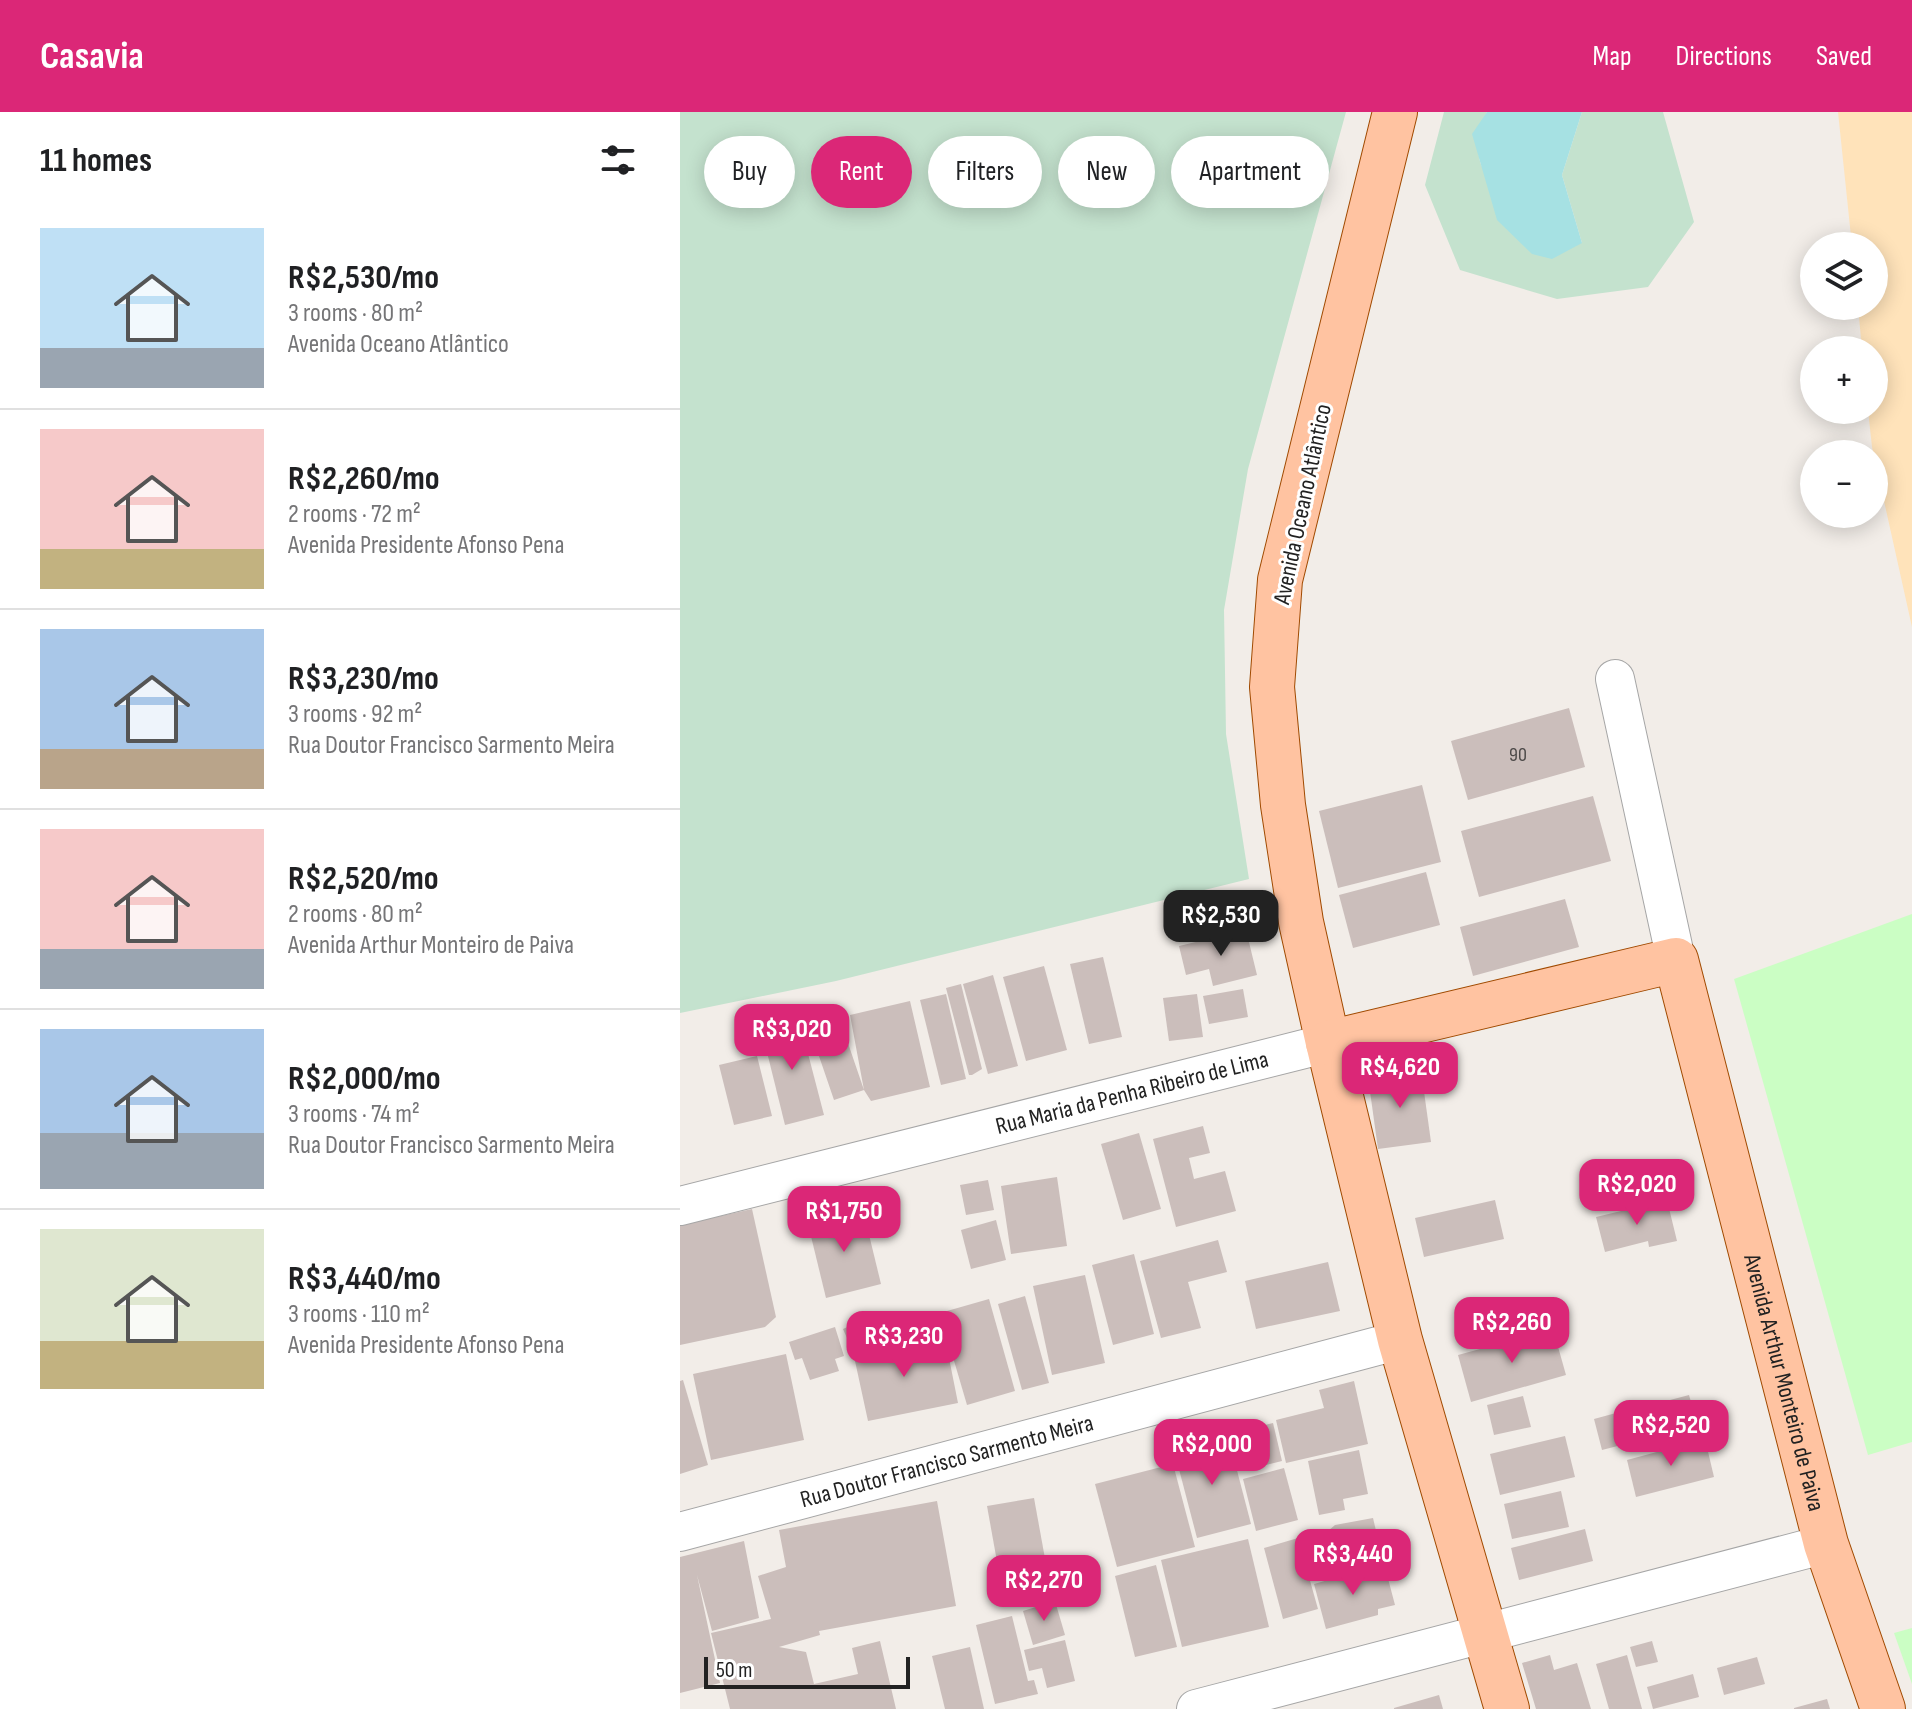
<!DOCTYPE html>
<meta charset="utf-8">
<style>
:root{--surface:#fff;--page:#f2f2f2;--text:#202124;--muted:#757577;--line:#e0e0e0;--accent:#db2777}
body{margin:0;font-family:"Sofia Sans Condensed",sans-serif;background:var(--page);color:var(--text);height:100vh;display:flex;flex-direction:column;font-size:30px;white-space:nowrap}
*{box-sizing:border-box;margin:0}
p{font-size:26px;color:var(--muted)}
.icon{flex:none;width:44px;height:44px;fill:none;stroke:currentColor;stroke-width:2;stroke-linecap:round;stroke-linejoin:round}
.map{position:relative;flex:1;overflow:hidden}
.panel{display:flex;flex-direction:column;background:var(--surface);width:680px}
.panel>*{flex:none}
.top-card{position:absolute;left:24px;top:24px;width:760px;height:72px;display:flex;gap:16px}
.controls{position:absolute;left:1120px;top:120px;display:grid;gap:16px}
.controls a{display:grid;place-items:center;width:88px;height:88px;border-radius:50%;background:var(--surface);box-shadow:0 4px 20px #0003;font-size:40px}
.scale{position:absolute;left:24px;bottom:20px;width:206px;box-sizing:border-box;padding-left:8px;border:4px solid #222;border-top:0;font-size:22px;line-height:28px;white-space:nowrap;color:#222;-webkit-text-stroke:6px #fff;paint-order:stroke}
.price{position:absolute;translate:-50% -68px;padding:0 18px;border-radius:16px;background:var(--accent);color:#fff;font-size:26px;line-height:52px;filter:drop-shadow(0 2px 4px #0008)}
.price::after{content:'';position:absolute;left:50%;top:48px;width:24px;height:18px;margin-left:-12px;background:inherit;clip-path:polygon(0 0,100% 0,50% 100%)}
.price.active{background:#222;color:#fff}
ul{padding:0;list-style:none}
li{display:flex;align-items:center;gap:24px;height:200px;padding:0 40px}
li+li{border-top:2px solid var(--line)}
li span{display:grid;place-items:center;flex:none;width:224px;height:160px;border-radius:0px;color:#555}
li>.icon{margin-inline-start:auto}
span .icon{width:96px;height:96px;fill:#fffc;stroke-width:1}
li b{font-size:34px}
h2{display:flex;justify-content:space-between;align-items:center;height:96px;padding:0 40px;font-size:34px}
.tag{padding:0 28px;border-radius:36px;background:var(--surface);box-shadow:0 4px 20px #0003;font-size:28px;line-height:72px}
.tag.active{background:var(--accent);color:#fff}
header{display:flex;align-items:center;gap:48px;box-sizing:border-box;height:112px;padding:0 40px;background:var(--accent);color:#fff}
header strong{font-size:38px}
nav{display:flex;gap:44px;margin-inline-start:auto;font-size:28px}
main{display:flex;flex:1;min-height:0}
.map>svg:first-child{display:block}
</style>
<header>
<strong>Casavia</strong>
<nav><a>Map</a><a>Directions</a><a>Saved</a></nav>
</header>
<main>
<section class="panel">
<h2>11 homes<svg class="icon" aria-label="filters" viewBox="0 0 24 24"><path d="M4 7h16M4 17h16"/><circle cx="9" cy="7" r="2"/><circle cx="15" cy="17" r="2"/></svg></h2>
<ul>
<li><span style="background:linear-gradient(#bfe0f5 75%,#9aa5b1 0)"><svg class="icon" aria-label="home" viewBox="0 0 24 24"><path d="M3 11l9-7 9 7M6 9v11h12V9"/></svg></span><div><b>R$2,530/mo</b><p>3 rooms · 80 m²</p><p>Avenida Oceano Atlântico</p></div></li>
<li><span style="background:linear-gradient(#f6c9c9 75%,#c2b280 0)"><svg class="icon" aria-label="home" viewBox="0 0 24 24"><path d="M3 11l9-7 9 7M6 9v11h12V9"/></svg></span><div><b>R$2,260/mo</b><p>2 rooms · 72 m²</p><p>Avenida Presidente Afonso Pena</p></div></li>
<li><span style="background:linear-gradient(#a9c7e8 75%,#b9a48a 0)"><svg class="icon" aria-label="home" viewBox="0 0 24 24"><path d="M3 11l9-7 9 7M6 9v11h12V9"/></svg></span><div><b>R$3,230/mo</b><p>3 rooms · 92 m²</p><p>Rua Doutor Francisco Sarmento Meira</p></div></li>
<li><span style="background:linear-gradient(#f6c9c9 75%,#9aa5b1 0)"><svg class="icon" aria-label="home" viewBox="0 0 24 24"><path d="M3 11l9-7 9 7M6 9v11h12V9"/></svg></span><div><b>R$2,520/mo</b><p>2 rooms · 80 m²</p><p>Avenida Arthur Monteiro de Paiva</p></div></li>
<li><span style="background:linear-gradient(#a9c7e8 65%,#9aa5b1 0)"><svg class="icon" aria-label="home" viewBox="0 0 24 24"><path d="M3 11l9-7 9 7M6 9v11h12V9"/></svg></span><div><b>R$2,000/mo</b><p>3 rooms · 74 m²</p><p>Rua Doutor Francisco Sarmento Meira</p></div></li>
<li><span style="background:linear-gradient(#dfe7d0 70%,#c2b280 0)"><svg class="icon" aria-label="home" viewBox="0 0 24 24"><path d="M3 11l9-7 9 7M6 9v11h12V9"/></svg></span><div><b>R$3,440/mo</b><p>3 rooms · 110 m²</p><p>Avenida Presidente Afonso Pena</p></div></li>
</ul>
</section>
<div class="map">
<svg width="1232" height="1597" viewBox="0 0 1232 1597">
<rect width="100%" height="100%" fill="#f2ede8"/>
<!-- wetland -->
<g fill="#c4e2ce">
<polygon points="0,0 666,0 568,357 544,498 546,622 569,767 156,869 0,901"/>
<path d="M764,0h43c-9,18 -15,48 2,65 23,24 65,46 93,66l-20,-68 20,-63h81l31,110 -46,65 -91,12 -97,-29 -35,-85z"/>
</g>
<!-- sand -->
<polygon fill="#ffe3ba" points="1158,0 1232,0 1232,515 1192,335 1188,298 1194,298 1194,238 1182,238 1178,194 1194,194 1194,134 1172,134"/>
<!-- park -->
<g fill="#cbfec4">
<polygon points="1232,802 1232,1330 1188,1343 1054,867"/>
<polygon points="1232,1516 1232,1572 1214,1521"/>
</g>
<!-- water -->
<polygon fill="#a6e1e3" points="807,0 902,0 882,63 902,131 872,147 852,142 817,108 792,22"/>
<!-- building -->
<g fill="#cbbebb">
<polygon points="889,596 905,655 788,688 771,629"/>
<polygon points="742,673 761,750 658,776 639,699"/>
<polygon points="913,684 931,749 799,785 781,719"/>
<polygon points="746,760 760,813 673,836 659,783"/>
<polygon points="885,787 899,835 793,864 780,815"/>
<polygon points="566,818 577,863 533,874 529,857 506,863 499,834"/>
<polygon points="423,845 442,925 409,932 390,852"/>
<polygon points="364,854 387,938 346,949 323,865"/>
<polygon points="313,863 338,954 308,962 283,872"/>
<polygon points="281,872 302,957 292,963 289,963 266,876"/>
<polygon points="563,877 568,905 529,912 523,884"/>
<polygon points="266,882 286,967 261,973 240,888"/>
<polygon points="517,882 523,925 489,929 483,886"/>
<polygon points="230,889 250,975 191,989 184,978 154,988 127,909 157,899 184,978 170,903"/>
<polygon points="119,907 144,1003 105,1013 81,916"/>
<polygon points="77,944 92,1004 54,1013 39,953"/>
<polygon points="741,958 751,1030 698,1037 688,965"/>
<polygon points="523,1014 530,1041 509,1046 514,1067 545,1059 556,1099 496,1115 473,1027"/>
<polygon points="459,1021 481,1097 443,1108 421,1032"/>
<polygon points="377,1065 387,1134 331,1142 321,1074"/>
<polygon points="308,1068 314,1098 286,1103 280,1073"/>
<polygon points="815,1088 824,1127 744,1145 735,1106"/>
<polygon points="987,1088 997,1129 969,1135 968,1129 925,1140 916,1105"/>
<polygon points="72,1097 96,1205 85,1215 0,1233 0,1113"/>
<polygon points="183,1098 201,1172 146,1186 128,1112"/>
<polygon points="316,1108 326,1148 291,1157 281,1118"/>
<polygon points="538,1128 547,1160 508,1170 521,1216 481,1226 460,1149"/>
<polygon points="454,1142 474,1222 433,1233 412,1153"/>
<polygon points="648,1150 660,1199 576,1217 565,1169"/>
<polygon points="405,1163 425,1251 372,1263 353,1174"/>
<polygon points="345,1184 369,1271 342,1278 318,1192"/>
<polygon points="309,1187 335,1279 287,1293 260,1201"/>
<polygon points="192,1204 200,1223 171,1235 163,1217"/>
<polygon points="155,1215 164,1244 155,1247 159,1259 130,1268 122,1246 115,1248 109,1230"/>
<polygon points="873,1217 886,1263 791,1290 778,1243"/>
<polygon points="223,1226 226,1239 266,1231 278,1291 188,1309 175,1249 182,1234"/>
<polygon points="106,1242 124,1328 31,1348 13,1262"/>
<polygon points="3,1268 28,1353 0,1362 0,1269"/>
<polygon points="674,1269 688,1332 606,1351 596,1308 644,1296 639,1278"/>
<polygon points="1009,1283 1020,1322 986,1331 975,1292"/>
<polygon points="843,1284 851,1315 814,1323 807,1293"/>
<polygon points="969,1292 980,1332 967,1335 965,1327 922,1338 914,1307"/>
<polygon points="593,1311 602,1349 561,1359 552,1321"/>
<polygon points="548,1324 571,1412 517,1426 494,1338"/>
<polygon points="885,1324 895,1365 820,1383 810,1342"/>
<polygon points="1025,1327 1034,1365 956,1385 947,1348"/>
<polygon points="679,1338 688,1382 663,1387 665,1398 639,1403 628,1349"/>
<polygon points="493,1352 515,1435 437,1455 415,1372"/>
<polygon points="604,1356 618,1408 576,1419 563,1367"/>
<polygon points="881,1379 889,1415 832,1427 824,1392"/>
<polygon points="354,1386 370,1474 323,1483 307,1394"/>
<polygon points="257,1389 276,1494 139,1519 140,1523 99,1535 126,1540 134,1572 178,1562 172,1536 200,1529 216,1597 50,1597 31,1521 91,1507 78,1464 106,1455 99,1418"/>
<polygon points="693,1406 701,1440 629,1458 625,1439 655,1413"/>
<polygon points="905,1417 913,1449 839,1468 831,1436"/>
<polygon points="618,1426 638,1497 603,1507 584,1436"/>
<polygon points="568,1427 589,1515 502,1535 481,1448"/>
<polygon points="64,1429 79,1506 32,1519 17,1463 40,1571 0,1581 0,1445"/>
<polygon points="476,1453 497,1535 455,1545 435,1464"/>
<polygon points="687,1457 689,1464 706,1459 715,1493 698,1497 698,1503 646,1517 634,1472"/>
<polygon points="375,1489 385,1523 353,1533 343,1499"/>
<polygon points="332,1504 348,1569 354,1568 358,1582 315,1592 296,1513"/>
<polygon points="385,1528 395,1569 367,1576 362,1556 349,1559 344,1538"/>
<polygon points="972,1529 978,1550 956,1555 950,1535"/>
<polygon points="290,1535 304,1597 265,1597 252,1544"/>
<polygon points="870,1543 874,1558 897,1551 911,1597 856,1597 842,1551"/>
<polygon points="947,1543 962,1597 929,1597 916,1552"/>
<polygon points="1077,1545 1085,1572 1044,1583 1037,1556"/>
<polygon points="1013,1562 1019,1585 973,1597 967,1575"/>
<polygon points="759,1583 763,1597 714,1597 714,1596"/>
<polygon points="1147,1587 1150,1597 1114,1597 1114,1596"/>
</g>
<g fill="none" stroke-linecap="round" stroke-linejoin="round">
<defs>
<g id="minor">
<polyline points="935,567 996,848"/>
<path id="s1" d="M0,1094l648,-163"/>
<path id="s2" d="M0,1420l720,-192"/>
<polyline points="516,1597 1146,1432"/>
</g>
<g id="major">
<polyline points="715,0 600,468 592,575 603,693 621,810 648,931 720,1228 827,1597"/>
<path id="s3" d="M648,931l348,-83 150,584 57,165"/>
</g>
</defs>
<!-- minor casing -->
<use href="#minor" stroke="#a6a6a6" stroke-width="40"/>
<!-- major casing -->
<use href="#major" stroke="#a04a00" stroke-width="46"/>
<!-- minor -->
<use href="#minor" stroke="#fff" stroke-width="38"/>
<!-- major -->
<use href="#major" stroke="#ffc3a1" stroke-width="44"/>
</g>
<g text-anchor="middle" stroke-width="6" stroke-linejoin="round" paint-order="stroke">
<!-- number labels -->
<g font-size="20" fill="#4c4948">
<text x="838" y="649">90</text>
</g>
<!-- street labels -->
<g font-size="24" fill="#222" stroke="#fff">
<text transform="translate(622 392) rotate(-78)" y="8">Avenida Oceano Atlântico</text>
<text dy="8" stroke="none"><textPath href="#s1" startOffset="466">Rua Maria da Penha Ribeiro de Lima</textPath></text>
<text dy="8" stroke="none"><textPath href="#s3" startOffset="794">Avenida Arthur Monteiro de Paiva</textPath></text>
<text dy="8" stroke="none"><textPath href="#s2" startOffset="276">Rua Doutor Francisco Sarmento Meira</textPath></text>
</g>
</g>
</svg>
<div class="controls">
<a><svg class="icon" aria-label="layers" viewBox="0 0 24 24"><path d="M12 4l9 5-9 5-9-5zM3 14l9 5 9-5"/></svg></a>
<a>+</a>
<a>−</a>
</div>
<div class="scale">50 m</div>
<b class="price active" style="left:541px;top:846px">R$2,530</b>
<b class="price" style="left:112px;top:960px">R$3,020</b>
<b class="price" style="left:720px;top:998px">R$4,620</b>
<b class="price" style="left:957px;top:1115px">R$2,020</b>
<b class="price" style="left:164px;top:1142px">R$1,750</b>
<b class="price" style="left:832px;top:1253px">R$2,260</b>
<b class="price" style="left:224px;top:1267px">R$3,230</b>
<b class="price" style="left:991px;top:1356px">R$2,520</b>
<b class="price" style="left:532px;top:1375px">R$2,000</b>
<b class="price" style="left:673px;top:1485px">R$3,440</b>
<b class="price" style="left:364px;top:1511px">R$2,270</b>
<div class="top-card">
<a class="tag">Buy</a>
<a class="tag active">Rent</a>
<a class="tag">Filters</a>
<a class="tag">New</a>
<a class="tag">Apartment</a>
</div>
</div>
</main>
